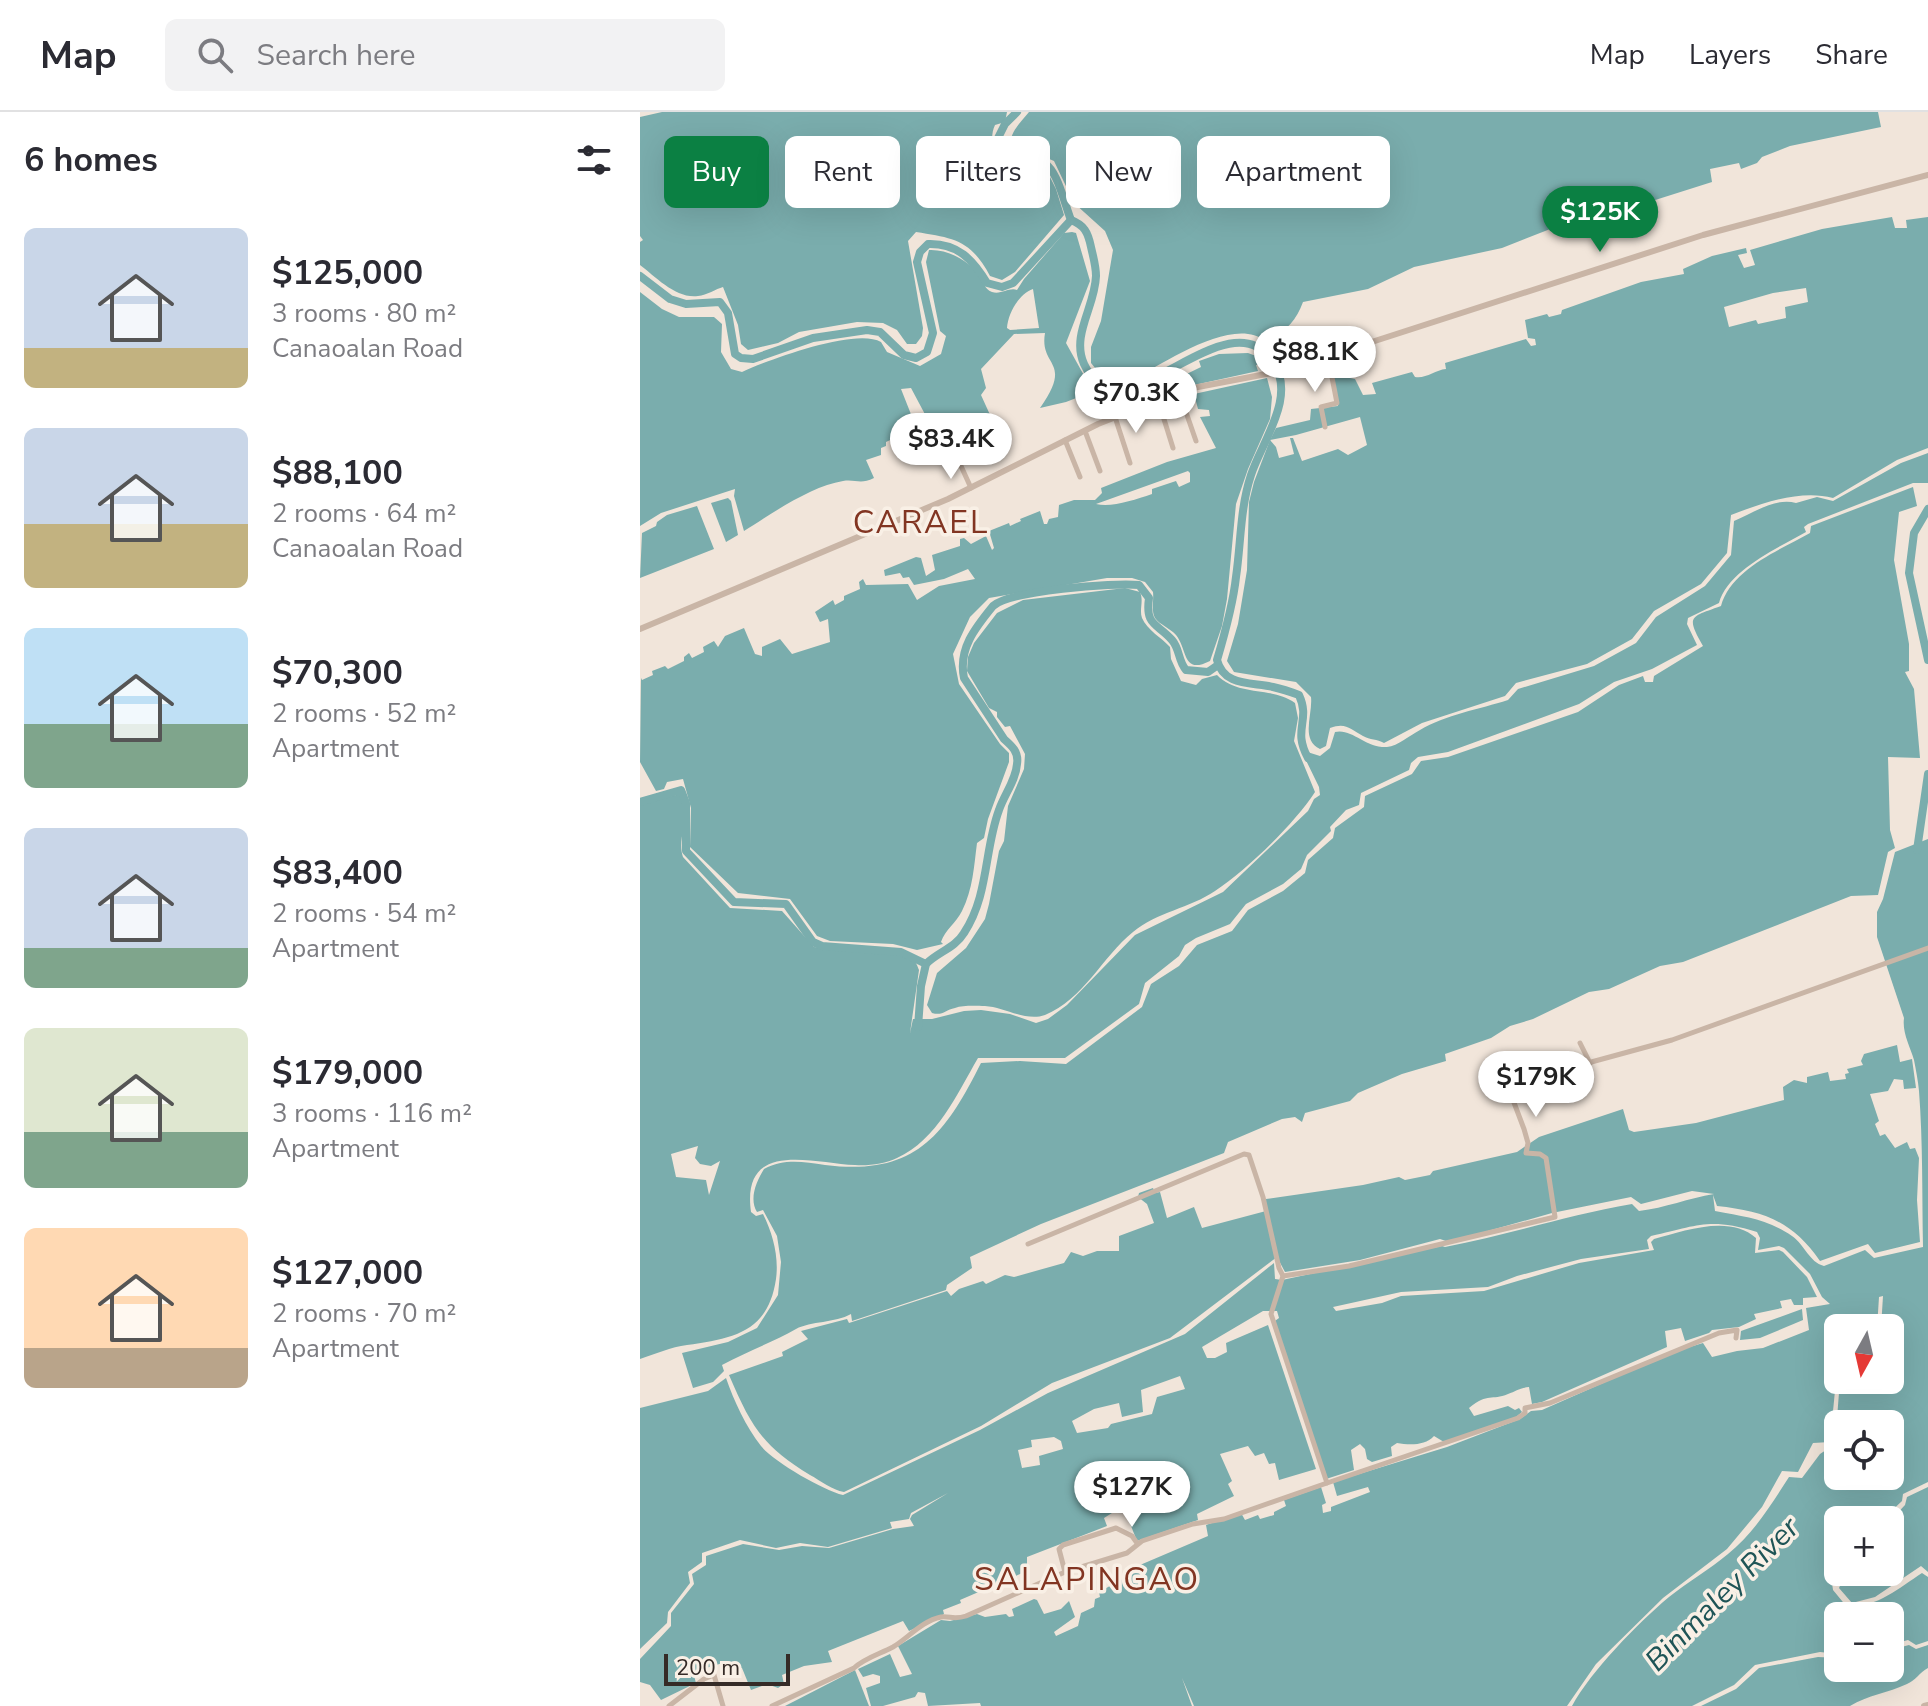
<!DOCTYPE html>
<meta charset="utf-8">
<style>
:root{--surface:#fff;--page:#f2f2f3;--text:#2b2b33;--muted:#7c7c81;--line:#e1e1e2;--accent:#0b8043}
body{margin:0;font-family:"Nunito Sans",sans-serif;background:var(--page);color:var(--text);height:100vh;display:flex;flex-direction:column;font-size:30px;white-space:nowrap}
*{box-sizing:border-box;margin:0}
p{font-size:26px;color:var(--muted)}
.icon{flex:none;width:44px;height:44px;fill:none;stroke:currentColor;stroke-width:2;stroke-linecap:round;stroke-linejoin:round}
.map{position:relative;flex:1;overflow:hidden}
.panel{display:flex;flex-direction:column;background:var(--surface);width:640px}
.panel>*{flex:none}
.guide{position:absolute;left:24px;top:24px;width:760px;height:72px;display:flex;gap:16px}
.needle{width:52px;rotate:188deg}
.controls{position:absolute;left:1184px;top:1202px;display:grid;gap:16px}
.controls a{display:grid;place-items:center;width:80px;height:80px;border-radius:12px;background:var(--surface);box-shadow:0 8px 32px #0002;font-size:40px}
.scale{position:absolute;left:24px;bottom:20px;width:126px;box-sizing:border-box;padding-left:8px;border:4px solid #352b27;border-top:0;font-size:22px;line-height:28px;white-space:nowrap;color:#352b27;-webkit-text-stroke:6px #f9f0e6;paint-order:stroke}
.price{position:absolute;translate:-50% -68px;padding:0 18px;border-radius:28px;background:#fff;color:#222;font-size:26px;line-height:52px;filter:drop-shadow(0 2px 4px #0008)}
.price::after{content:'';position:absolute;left:50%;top:48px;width:24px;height:18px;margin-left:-12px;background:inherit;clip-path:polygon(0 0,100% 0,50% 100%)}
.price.selected{background:var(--accent);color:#fff}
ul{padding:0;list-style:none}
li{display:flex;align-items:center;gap:24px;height:200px;padding:0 24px}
li span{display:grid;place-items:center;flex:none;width:224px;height:160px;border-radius:12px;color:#555}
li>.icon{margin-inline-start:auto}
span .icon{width:96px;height:96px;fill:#fffc;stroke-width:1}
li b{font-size:34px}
h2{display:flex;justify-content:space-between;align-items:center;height:96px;padding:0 24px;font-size:34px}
.chip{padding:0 28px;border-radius:12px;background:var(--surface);box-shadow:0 8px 32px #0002;font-size:28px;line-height:72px}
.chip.selected{background:var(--accent);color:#fff}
header{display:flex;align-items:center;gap:48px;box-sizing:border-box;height:112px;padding:0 40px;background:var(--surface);border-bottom:2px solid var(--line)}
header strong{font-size:38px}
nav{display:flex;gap:44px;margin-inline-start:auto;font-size:28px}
.search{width:560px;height:72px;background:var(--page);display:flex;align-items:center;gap:20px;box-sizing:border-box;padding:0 28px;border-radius:12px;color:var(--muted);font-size:30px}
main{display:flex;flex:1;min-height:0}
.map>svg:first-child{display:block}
</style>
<header>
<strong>Map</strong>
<div class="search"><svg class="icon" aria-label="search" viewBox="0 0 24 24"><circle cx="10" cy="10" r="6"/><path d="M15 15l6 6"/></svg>Search here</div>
<nav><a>Map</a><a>Layers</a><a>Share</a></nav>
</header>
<main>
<section class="panel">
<h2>6 homes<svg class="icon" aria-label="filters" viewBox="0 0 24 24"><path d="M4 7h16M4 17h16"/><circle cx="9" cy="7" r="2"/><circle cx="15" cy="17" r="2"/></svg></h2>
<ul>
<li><span style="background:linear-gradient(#c9d6e8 75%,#c2b280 0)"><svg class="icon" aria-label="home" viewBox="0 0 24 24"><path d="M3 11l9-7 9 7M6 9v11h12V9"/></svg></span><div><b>$125,000</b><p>3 rooms · 80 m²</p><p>Canaoalan Road</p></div></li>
<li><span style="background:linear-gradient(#c9d6e8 60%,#c2b280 0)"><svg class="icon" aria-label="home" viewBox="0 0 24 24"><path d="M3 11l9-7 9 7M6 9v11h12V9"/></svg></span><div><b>$88,100</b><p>2 rooms · 64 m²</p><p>Canaoalan Road</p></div></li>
<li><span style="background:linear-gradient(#bfe0f5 60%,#7fa58c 0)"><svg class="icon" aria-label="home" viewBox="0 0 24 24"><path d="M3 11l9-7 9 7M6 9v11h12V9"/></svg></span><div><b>$70,300</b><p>2 rooms · 52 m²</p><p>Apartment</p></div></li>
<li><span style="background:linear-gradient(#c9d6e8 75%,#7fa58c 0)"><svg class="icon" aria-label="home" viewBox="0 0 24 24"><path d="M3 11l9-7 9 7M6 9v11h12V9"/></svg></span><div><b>$83,400</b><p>2 rooms · 54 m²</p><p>Apartment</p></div></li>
<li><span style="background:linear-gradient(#dfe7d0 65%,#7fa58c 0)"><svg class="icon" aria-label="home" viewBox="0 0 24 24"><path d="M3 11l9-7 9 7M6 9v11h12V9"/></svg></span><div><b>$179,000</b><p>3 rooms · 116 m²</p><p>Apartment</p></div></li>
<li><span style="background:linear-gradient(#ffd9b3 75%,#b9a48a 0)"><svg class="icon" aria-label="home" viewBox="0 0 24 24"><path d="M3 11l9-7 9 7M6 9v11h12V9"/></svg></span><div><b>$127,000</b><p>2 rooms · 70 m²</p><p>Apartment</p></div></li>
</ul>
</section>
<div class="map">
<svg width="1288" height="1594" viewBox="0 0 1288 1594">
<rect width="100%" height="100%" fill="#f1e5da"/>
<!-- water -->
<g fill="#7aadad" fill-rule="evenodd">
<path d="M22,0h345l-2,10 -10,3c-6,12 -2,32 6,43l8,1 12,7 1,-10 14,-2 9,3 11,22 8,26 -49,57 -13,8 -12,-4c-19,-36 -36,-38 -74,-44l-8,9 15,87 -1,8 -6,8h-9l-10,-14 -14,-7 -26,-1 -58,10 -21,11 -30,7 -7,-6 -3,-19 -15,-38c-7,2 -16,8 -25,9 -22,3 -42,-19 -58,-31v-23l3,-2 -3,-4v-119z"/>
<path d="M389,0h849l3,15 -91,19 -28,11 -5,6 -16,6 -2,-6 -29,6 2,13 -101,32 -20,-8 -28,18 -61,24 -88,19 -46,22 -65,13c-7,19 -18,31 -38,39 -32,-26 -102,23 -133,39 -18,0 -29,-1 -41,-17v-16l10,-26 12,-71 -8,-19 -31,-28 -20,-42 -12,-5 -30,-5c-6,-15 7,-27 17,-39z"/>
<path d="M1252,105l3,11h12l-1,-8 22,-3v231l-31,12 -64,38c-32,-9 -71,5 -102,17l-4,38 -26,31 -47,27 -22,28 -45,25 -71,19 -11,13 -83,27 -38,20c-7,-4 -14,-3 -21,-7 -13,-7 -17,-14 -33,-8l-4,18 -6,3c-20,-9 -7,-35 -9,-52l-15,-15 -62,-10 -7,-11 11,-37 9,-54 2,-68 5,-20 16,-42 6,7 3,11 15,-4 -4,-16h3l9,23 36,-12 10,6 19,-10 -7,-28 -64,18 -26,5 6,-12 34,-8 1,-11 27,-3 -7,-44 7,-3 4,3 3,15 10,2 8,16 13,-1 -4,-11 40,-11 3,5c11,2 20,-7 31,-8l-1,-6 81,-24 5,7 5,-1 -1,-6 -7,-1 -3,-18 22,-6 2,3 12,-3 1,-4 79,-28 43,-8 -1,-5 29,-13 34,-8 1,5 -9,2 6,13 11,-3 -5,-15 72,-21zM1166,176l2,14 -23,5 1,11 -28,6 -2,-4 -27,7 -5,-20 49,-14z"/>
<path d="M432,120l4,1 14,48 -24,62 25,45 -2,5 -23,9 -26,6c34,-48 -1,-40 5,-75l-31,1 -33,35 5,19 -5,7 10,22 -14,6 1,9 -13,8 -5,-9 -9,4 4,10 -11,5 -33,-62 -10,1 21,53 -7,7 -8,-17 -21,10v4l-5,2v7l-15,5 8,18c-14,7 -18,1 -31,3 -32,5 -72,33 -99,50l-10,-35 1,-7 -74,24 -21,13v-234l22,17 17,8h35l8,7 -1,28 10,17 11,3c26,-12 114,-45 139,-30l6,10 33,14 21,-12 5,-18 -6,-5 -14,-69 3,-12c19,-1 41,11 51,27 4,5 4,12 12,15 9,3 17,-5 25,-2l7,-11 40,-46zM393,177l6,39 -29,2 -3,-2c1,-15 12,-34 26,-39z"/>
<polygon points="608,241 616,244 620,252 616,253 618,259 527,279 524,273 561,255 559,249 579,242"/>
<path d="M627,266l5,19 -2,22 -22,50 -12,35 -9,95 -5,27 -12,35c-28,14 -22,-11 -34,-26 -6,-7 -16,-10 -21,-17 -4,-7 -1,-18 -2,-26l-8,-10 -13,-4h-25l-118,20 -19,19 -17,37 6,30 41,60 9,9v9l-21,57 -4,19 -7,5c-3,23 -4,46 -15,68 -6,12 -17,19 -21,31l2,2 -26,6 -24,-6 -63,-3 -13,-5 -27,-37 -52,-6 -48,-46 1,-39 -8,-29 -16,3 -3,7 -8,2 -16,-29 1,-84 1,2 11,-5 -1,-4 13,-5 3,3 16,-8v-4l5,-4 3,5 12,-6 -1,-5 11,-6 4,6 7,-11 19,-8 11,26 7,2v-9l18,-8 12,15 38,-12 -2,-23 -8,3 -5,-10 18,-12 2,5 9,-5v-4l16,-7 -1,-7 4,-3 3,6 42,-1 9,16 22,-14 36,-7 -7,-10 -24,10 -30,6 -5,-8 -6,1 -3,-5 -15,3 -1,-6 32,-13 5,1 5,18 9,-6 -3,-15 28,-9v-7l4,-1 7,6 15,-8 6,14 2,-2 -5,-17 20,-8 1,3 11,-5 -1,-2 20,-8 4,13h3l2,-5 9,-2 1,-12 15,-5h21l7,-7 -1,-5 66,-26 49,-14 -16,-31 10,-1 -1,-6 -11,-1 -4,-15zM548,359l2,2v9l-11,5 -3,-6 -24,8v5c-18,6 -41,14 -56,10z"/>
<path d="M1288,341v30h-15l-105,41 -4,3 2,5c-28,16 -78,38 -87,71l-31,15 -1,6 10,21 -45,24 -38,13 -35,22 -131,48 -30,5 -7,6 -2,7 -48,23 -2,12 -13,5 -16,17 1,4 -24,24 -6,14 -18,15 -37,20 -16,20 -34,14 -11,7 -6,11 -34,27 -6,21 -74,54h-87c-21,36 -41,82 -81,100 -12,6 -29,8 -42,7 -43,-2 -114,-26 -104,47l5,4 7,-2c10,20 16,43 13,65 -8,54 -43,59 -89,66 -16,2 -32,9 -47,14v-555l40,-10c13,21 -4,43 3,63l47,51 52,3 32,36c18,2 89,4 98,12 4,3 5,6 7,11l-9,63 3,-14h19l32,-8 17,-1 29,4 26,9 12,-4 19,-14 68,-70 88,-43 85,-81 6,-12 6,-4 -1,-8 -18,-37 19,6 10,-8 5,-16c17,-4 30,16 52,15 11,-1 23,-12 33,-17 25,-15 60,-21 88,-30l10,-11 76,-23 42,-23 20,-26 49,-31 26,-31 3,-34c19,-8 42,-24 62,-18l21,-6 16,4 68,-38zM58,1034l-3,12 5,6 11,2 9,-5 -11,34 -3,-15 -30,-3 -5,-23z"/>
<path d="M1273,375l4,19 -18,6 -5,48 15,84v27l-4,1 9,17 6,69 -32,-1 2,73 5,18 -7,4 -10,43 -27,1 -168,66 -23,4 -51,23 -20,3 -56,27 -23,7 -19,12 -46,16 1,7 -44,13 -44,19 -8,8 -45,12 -3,9 -7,-5 -13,2 -54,23 -4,11 -183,71 -71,33 2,11 -25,17 -1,5 -94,31 -1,-7c-16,9 -40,7 -55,15 -23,13 -50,23 -74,36l2,6 -11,11 -20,6 -11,-35 46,-11 29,-14 21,-33 3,-33 -4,-26 -14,-26 -6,2c-8,-13 -1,-30 7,-43 21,-11 39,-7 61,-4 89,11 119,-28 156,-102l39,-2 46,3 76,-57 9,-23 28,-18 18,-21 35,-14 16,-21 35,-19 22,-18 3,-13 25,-22 2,-10 29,-21 1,-11 47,-22 9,-13 27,-4 130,-45 41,-27 24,-9 2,6h8l1,-6 49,-30c-18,-31 -12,-29 18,-40 10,-37 59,-56 89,-73l1,-7z"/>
<polygon points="88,386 91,389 98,423 86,430 71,391"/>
<polygon points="57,394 74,437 0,466 2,421 16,414 17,410 27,403"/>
<path d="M485,476l15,4c4,9 -1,18 2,26 5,12 20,20 28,29l1,12 10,22 15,4 6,-6 15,-4c21,22 55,11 78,28l3,15 -4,23 21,51c-20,31 -68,78 -100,99 -25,17 -58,21 -82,41 -30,24 -50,68 -88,83 -19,7 -41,-8 -60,-9 -9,0 -22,-1 -30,2 -10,2 -12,8 -23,5l-5,-8 10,-32 29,-25 19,-29 4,-15 10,-53 5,-10 4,-35 16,-37 1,-15 -15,-28 -5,1 -8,-10v-5l-8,-4 -22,-37 1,-14 6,-14 23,-30 26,-13z"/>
<path d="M1288,727v643l-25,12 -1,7 -20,19h-44v52l-6,11 1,7 14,17c29,1 52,-19 75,-34l6,4v64l-12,4 -8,-5 -18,5v-29h-52v38l-18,-2 -65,13 -21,20 -42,21h-120c19,-35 66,-83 97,-109 19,-15 41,-28 59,-43 26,-21 43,-49 61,-77l13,1 18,-24 15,-10 5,-64h50v-52h-9l2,-32 -4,1 -2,31h-39v32l-8,82 -17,1 -15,29 -16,-1 -20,36 -35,42 -64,49 -67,66 -29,42h-373l-12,-28 10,28h-211l-1,-3 -52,3 -3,-13 -7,-1 -3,5 -32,9h-12l-5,-18 14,-5v-7l-7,-2 -10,3 -5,-8 32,-15 10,23 12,-3 -14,-28 43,-26 9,1 27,-7 8,3 21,-3 3,3 5,-1 -2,-7 22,-10 3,1 7,14 17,-5 8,-8 6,16 -21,15 2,4 22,-10 3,-13 13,-6 1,-8 5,-2 -1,-5 40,-22 1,-5 68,-29 -2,-11 35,-12 4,7 13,-5 2,4 14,-4v-3l12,-6 -2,-6 37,-13 5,16 -4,2 1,8 8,-2v-4l39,-15 -2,-5 -31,9 -4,-14 114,-35 73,-28 11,-8 11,-1 131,-58 30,-9 9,14 25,-6 26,-3 46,-18 -3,-22 24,-4 -8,-7 -12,-23 -26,-26 -5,-2 -21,4 2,-12 -3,-6c-48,-15 -60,-6 -106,4l-4,4 2,9 -68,10 -64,17 -29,11 -87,5 -68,15 3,4 46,-8 19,-7 83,-5 95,-28 75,-13 -3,-8 3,-3c29,-8 76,-25 102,-1l-1,15 24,-3 4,2 24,25 10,20 -14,1v7h-9l-3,-6 -11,2 2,7 -28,6 2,5 -17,8 -27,3 -3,3 -24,8 -4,-13 -16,3 2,16 -125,55 -10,2 -3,-17c-10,1 -13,4 -21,7 -17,7 -19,-2 -39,14l5,8 34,-10 7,4 4,-2 3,4 -6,5 -72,25 -10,-6c-9,10 -25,9 -37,7l-6,4 1,9 -20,6 -5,-3 -2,-10 -5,-5 -9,6 3,20 -28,9 -54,-156 7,-5 -2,-7h-14l-61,36 5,11h8l12,-6 -1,-9 42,-18 48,144 -37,11 -4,-17 -6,1 -5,-11 -9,3 -7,-10 -28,8 12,27 -4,3 6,12 -37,18 1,6 -61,21 -14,-35 -19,12 3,8 -80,31v14l-67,29 1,3 -18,7 1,4 -3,2 -32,15 -6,-10 -75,30 4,11 -28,4 -22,9 2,9 -6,4 -11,-4 -16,6 -9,-22 -16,-6 -33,10 3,11 -35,17 -11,-15 -10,-3v-23l31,-33v-13l23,-29 -2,-10 14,-9v-9l37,-12 36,6 23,-4 27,2 64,-19 21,-3 -4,-7 2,-4 36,-22 -37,20 -2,6 -19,3 2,6 -64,19 -28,-4 -24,5 -36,-8 -38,13v9l-14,10 2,11 -22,29 -1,11 -27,26v-241l68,-17 18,-13c8,23 20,49 35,68 13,16 62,44 82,49l137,-65 68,-37 137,-59 89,-71 1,16 7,1 160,-34 3,1c63,-12 123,-32 187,-43l7,7c26,-3 50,-13 75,-17l-22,-3 -51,13 -10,-7 -79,16 -103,29 -9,-3 -80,21 -75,12 -8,-15 -107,81 -118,45 -71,43 -137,66c-12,-2 -23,-11 -34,-17 -48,-29 -59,-49 -81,-100l54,-19 -1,-4 26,-13 -7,-8 46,-12 2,4 98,-32 4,5 8,-7 24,-8 3,3 19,-9 9,2 50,-14 7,-11 12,4 14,-5h22v-15l35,-13 -7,-19 -9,-7 1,-4 14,-5 2,5 5,-1 7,26 27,-11 8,21 64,-17v-12l97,-14 36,-8 6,3 25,-5 3,-4 84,-19 22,-15 84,-28 6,21 5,2 62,-9 88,-23 -1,-13 11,-7 13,3v-6l21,-5 2,9 16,-2 -1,-5 4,-1 -2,-4 16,-4 -2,-4 3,-7 33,-9 3,17 12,-3 4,29 -12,1 -1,-9 -9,-1 -6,12 -18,3 9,27 -4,3 5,12 5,-2 10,14 12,-6 3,7 5,-1 4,10 -2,42 3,42 -45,11 -7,-9 -48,17c-28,-40 -56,-50 -103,-55l-4,-11 2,16c30,6 50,7 77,25 13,9 17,26 32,30l41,-16 9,8 49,-11c-1,-52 0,-104 -4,-156 -1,-10 -3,-21 -5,-31 -4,-14 -12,-27 -10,-42l-27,-81v-25l6,-13 12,-47zM540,1264l5,13 -28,8 -5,17 -41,10 -3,4 -31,5 -5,-12 22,-12 25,-6 3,14 21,-5 -2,-22zM1198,1312h52v52h-52zM414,1325l7,4 2,8 -24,7 1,9 -18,3 -4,-18 14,-3 -1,-7z"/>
<polygon points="1162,1197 1163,1208 1120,1226 1100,1228 1101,1219"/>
<polygon points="1288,1375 1288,1460 1281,1454 1235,1485 1212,1491 1199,1476 1206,1460 1250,1460 1250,1409 1265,1393 1267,1385"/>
<path d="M1269,1533l7,4 12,-4v23c-8,4 -13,13 -21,16 -19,9 -39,11 -57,22h-149l35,-17 23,-21 59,-11 20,1v10h52v-18z"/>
<polygon points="215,1558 229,1594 145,1594"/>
</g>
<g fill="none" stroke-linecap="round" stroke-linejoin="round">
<!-- river -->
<g stroke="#7aadad" stroke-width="8">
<path d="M377,0l-12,12 -7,14c12,41 32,9 50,28 11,11 17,39 23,54"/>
<path d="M431,108c13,5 17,12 20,27 2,9 5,19 5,29 -1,31 -25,59 -12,88 37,80 141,-70 188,-4 26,36 -10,81 -21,115 -11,33 -10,68 -15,102 -3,28 -11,56 -19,83 7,27 35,22 56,27 9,2 18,5 26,8 12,26 -7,34 9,63"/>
<path d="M0,164l30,23 16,5 34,-2 8,11 7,41 6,4 12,1 60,-21 54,-8 13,2 24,23 12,3 11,-6 6,-19 -16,-71 3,-10 8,-8c30,-1 45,16 59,39l15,4 11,-4 58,-63"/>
<polyline points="1288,397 1274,421 1269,461 1288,548"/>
<polyline points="0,690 41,678 46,691 46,739 94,790 146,792 173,830 182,834 261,840 286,852"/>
<polyline points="1277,738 1288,662"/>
<path d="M278,915l3,-41 5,-22c12,-12 29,-16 38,-31 25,-38 20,-83 35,-123 5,-15 17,-30 18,-46 2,-12 -5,-18 -13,-25l-40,-61c-6,-29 11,-50 29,-72 16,-15 121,-24 146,-21l10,13c-4,28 8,25 23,42 8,9 6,21 14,30l22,2 10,-7"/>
</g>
<!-- minor -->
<g stroke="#c9b5a6" stroke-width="5">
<polyline points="539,280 556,329"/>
<polyline points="518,288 533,336"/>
<polyline points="475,305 490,351"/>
<polyline points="685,315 681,295 697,291 688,245"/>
<polyline points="445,319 460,359"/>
<polyline points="425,328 440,365"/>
<polyline points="321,354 331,376"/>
<polyline points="940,931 950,951"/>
<polyline points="388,1132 604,1042 609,1043 623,1085 639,1156 643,1164 631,1202 687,1371 878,1306 885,1301 885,1296 910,1291 1079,1221 1097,1218 1096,1226"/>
<polyline points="643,1164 709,1154 915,1105 906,1046 900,1042 886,1041 888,1031 884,1017 870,980 871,976 933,955 1032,928 1288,836"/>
<polyline points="425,1460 419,1437 423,1433 476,1416 492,1424 497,1431"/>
<polyline points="29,1594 64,1567 74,1563 83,1594"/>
<path d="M132,1594l82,-38c11,-10 26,-14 39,-21 15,-9 29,-26 48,-30 9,-1 13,3 25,-1l99,-44 62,-19 15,-12 51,-17 31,-5 103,-36"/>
</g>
<!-- tertiary -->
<g stroke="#c9b5a6" stroke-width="6">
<polyline points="0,517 308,387 458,312 524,286 558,275 642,259 1063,123 1288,63"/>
<polyline points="1284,1594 1288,1593"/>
</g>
</g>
<g text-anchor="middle" stroke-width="7" stroke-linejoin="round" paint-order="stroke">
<!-- water labels -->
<g font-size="30" font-style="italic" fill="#1e5456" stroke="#f9f0e6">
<text transform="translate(1082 1482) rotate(-45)" y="10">Binmaley River</text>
</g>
<!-- quarter labels -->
<g font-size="32" letter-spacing="2" fill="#823522" stroke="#f9f0e6">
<text x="281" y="421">CARAEL</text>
<text x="447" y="1478">SALAPINGAO</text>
</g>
</g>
</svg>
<div class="controls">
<a><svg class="needle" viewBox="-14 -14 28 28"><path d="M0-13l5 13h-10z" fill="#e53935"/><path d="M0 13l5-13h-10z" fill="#7c7c81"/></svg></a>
<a><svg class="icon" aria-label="locate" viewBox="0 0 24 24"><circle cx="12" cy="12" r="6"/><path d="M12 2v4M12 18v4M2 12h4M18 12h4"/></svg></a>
<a>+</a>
<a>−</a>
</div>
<div class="scale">200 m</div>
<b class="price selected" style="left:960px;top:142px">$125K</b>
<b class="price" style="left:675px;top:282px">$88.1K</b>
<b class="price" style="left:496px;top:323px">$70.3K</b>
<b class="price" style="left:311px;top:369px">$83.4K</b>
<b class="price" style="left:896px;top:1007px">$179K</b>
<b class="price" style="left:492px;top:1417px">$127K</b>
<div class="guide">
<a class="chip selected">Buy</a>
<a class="chip">Rent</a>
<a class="chip">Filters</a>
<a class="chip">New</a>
<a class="chip">Apartment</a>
</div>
</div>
</main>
